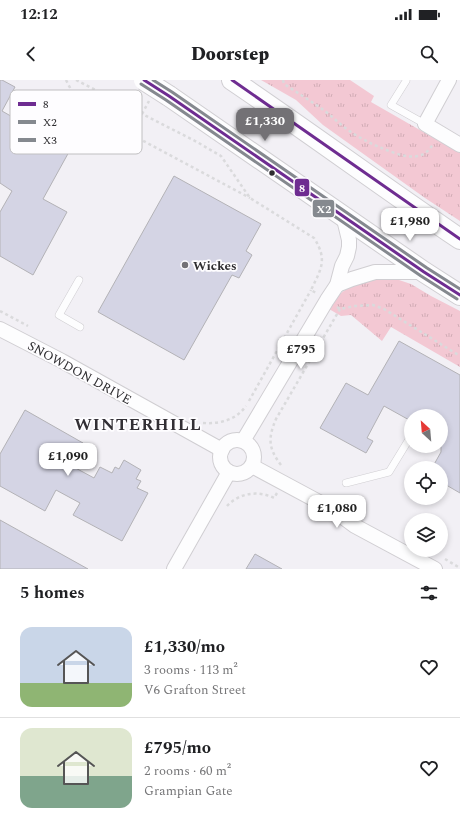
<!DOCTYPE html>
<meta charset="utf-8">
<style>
:root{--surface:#fff;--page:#f2f2f2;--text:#202124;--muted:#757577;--line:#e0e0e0;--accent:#737175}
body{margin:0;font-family:Spectral,serif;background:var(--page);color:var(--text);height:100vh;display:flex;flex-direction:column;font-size:15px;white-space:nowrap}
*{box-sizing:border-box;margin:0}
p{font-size:13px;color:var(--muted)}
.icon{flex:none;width:22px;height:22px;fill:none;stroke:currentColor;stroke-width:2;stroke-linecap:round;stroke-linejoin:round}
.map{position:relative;height:489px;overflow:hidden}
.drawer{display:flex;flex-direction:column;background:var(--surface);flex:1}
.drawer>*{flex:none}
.needle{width:26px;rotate:334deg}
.buttons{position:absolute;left:404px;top:329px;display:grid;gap:8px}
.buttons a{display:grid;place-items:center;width:44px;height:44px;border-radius:50%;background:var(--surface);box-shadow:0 2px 6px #0003;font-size:20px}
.price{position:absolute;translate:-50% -34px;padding:0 9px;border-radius:8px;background:#fff;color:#222;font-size:13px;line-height:26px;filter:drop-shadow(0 1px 2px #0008)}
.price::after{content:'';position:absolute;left:50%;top:24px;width:12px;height:9px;margin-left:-6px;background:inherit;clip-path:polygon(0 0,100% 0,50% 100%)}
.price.active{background:var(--accent);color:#fff}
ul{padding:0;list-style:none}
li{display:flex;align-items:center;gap:12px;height:100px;padding:0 20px}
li+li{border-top:1px solid var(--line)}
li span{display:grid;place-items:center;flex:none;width:112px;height:80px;border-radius:12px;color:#555}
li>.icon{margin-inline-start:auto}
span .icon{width:48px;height:48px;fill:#fffc;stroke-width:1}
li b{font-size:17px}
h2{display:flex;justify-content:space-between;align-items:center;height:48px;padding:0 20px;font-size:17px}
.status{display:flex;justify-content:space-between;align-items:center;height:28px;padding:0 20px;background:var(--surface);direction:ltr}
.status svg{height:11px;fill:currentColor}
header{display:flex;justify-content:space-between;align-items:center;height:52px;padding:0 20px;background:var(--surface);font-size:18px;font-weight:800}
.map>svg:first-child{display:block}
</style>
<div class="status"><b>12:12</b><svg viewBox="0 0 49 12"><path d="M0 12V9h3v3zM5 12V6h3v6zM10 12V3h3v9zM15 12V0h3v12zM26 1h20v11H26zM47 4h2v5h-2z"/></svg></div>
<header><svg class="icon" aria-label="back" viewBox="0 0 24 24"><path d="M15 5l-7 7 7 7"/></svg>Doorstep<svg class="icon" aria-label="search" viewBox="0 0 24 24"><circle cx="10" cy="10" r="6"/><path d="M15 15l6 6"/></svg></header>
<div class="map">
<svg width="460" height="489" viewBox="0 0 460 489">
<defs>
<pattern id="grass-tufts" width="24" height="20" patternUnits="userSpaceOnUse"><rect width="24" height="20" fill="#f3c8d3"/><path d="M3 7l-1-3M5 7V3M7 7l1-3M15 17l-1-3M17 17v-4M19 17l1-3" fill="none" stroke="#d1acb5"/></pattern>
</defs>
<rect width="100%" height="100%" fill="#f2f0f5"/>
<!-- grass -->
<g fill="url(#grass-tufts)">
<polygon points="261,0 350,0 374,16 371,22 460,73 460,141 425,118 323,45 296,20"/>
<path d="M382,198l14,1 15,5 20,12 29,15v56l-69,-40 -9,14 -31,-26 -10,1 -12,-7c3,-4 5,-9 9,-13 11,-12 30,-15 44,-18z"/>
</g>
<!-- building -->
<g fill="#d4d4e4" stroke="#b3b2b6">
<polygon points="0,0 2,0 15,7 2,31 70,70 43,119 67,132 33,195 0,176 0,132 12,111 0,103"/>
<polygon points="174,96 261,144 246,171 252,175 239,198 232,195 184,280 98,232"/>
<polygon points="399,261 460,295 460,413 441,402 441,388 432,388 441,372 441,336 411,336 411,341 384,326 367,358 373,361 366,373 320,348 346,303 368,315"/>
<polygon points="25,330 83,363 70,385 94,398 100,387 112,393 115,387 119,389 124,380 141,390 136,399 141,401 137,408 148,413 122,461 73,435 80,423 56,410 45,431 0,406 0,374"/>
<polygon points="0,440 88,489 0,489"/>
<polygon points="255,474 282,489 246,489"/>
</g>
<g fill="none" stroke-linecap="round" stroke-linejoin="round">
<defs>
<g id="lane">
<polyline points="406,1 391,25 425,44"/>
<polyline points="79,200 59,235 80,247"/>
<polyline points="346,403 389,392 411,356"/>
</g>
<g id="street">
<polyline points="449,0 425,44 460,65"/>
<polyline points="337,205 352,199 375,192 424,192"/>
<polyline points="0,249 62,281 222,370"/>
<circle cx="237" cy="377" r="17"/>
<polyline points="243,361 327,220 337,205 342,186 347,176 349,167 349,160 343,135"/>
<polyline points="252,386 332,429 355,446 435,489"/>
<polyline points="174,489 229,392"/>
</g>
<g id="secondary">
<path d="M232,0c77,52 151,107 228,159"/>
<polyline points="169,16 424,192 460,215"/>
</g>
</defs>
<!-- lane casing -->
<use href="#lane" stroke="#d0ced2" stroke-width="8"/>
<!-- street casing -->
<use href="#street" stroke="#d0ced2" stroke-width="16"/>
<!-- secondary casing -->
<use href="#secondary" stroke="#d0ced2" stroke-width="22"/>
<!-- path -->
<g stroke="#dadadc" stroke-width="2.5" stroke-dasharray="3 3" stroke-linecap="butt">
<polyline points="66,0 80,27 250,118"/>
<path d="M76,0l121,62 24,14 29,42 64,40c14,22 7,31 -3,52l5,3"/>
<path d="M283,0l1,4c14,9 28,18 41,27 10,8 19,17 29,23 8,5 16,9 25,13 18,7 42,19 54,-3"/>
<polyline points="142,34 149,21"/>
<polyline points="337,227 340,229 355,226 373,225 384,229 460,276"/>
<polyline points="0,231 28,246"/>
<polyline points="249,321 311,210"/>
<path d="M203,343c17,1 33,-3 43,-17"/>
<path d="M281,385c-13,-17 -13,-27 -5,-46l64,-110"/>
<path d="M227,426c12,-13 31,-16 47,-8l3,-5"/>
<polyline points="445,479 460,488"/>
</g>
<!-- lane -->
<use href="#lane" stroke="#fdfdfe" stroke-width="7"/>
<!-- street -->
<use href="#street" stroke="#fdfdfe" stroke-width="14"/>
<!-- secondary -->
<use href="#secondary" stroke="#fdfdfe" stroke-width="20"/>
<defs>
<polyline id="secondary-bridge" points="144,0 169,16"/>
</defs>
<!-- secondary-bridge casing -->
<use href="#secondary-bridge" stroke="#d0ced2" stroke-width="22" stroke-linecap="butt"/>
<!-- secondary-bridge -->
<use href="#secondary-bridge" stroke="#fdfdfe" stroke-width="20"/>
<defs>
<g id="bus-1">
<polyline points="144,0 169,16 424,192 460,215"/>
<polyline points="232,0 460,159"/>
</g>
<polyline id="bus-2" points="141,4 166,20 421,196 457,219"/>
<polyline id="bus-3" points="153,0 172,12 427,188 460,209"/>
</defs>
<!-- bus-1 casing -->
<use href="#bus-1" stroke="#fefdff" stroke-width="6"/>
<!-- bus-2 casing -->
<use href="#bus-2" stroke="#fefdff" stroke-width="6"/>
<!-- bus-3 casing -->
<use href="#bus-3" stroke="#fefdff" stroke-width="6"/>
<!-- bus-1 -->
<use href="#bus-1" stroke="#6e2c91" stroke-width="3"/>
<!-- bus-2 -->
<use href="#bus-2" stroke="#85898f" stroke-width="3"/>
<!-- bus-3 -->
<use href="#bus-3" stroke="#85898f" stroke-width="3"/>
</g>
<!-- markers -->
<circle fill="#2e2d30" stroke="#fefdff" stroke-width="1.5" cx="272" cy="93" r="3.5"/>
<circle fill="#737175" stroke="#fefdff" stroke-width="1.5" cx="185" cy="185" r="4"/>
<g text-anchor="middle" stroke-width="3.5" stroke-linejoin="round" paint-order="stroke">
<!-- poi labels -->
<g font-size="13" font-weight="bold" fill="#2e2d30" stroke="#fefdff" text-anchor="start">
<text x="193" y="190">Wickes</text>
</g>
<!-- street labels -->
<g font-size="13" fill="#2e2d30" stroke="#fefdff">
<text transform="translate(80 292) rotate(29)" y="5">SNOWDON DRIVE</text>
</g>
<!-- district labels -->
<g font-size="17" font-weight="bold" letter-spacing="1" fill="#322f35" stroke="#fefdff">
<text x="138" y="350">WINTERHILL</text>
</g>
</g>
<!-- legend -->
<rect x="10" y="10" width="132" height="64" rx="6" fill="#fefdff" stroke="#c0bfc1" stroke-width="1"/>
<rect x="18" y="22" width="18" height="4" fill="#6e2c91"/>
<rect x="18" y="40" width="18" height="4" fill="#85898f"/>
<rect x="18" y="58" width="18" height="4" fill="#85898f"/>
<g font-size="11" fill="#2e2d30">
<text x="43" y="28">8</text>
<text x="43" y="46">X2</text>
<text x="43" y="64">X3</text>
</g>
<g stroke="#fefdff" stroke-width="1.5">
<rect x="294" y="98" width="16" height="19" rx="4" fill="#6e2c91"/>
<rect x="312" y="119" width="23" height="19" rx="4" fill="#85898f"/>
</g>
<g font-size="11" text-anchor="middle" font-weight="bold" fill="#fff">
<text x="302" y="112">8</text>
<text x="324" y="133">X2</text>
</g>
</svg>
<div class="buttons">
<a><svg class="needle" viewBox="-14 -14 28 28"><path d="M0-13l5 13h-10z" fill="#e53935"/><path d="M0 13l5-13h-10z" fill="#757577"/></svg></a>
<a><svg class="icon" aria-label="locate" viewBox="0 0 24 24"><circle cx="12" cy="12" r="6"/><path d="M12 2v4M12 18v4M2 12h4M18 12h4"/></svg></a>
<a><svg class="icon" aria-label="layers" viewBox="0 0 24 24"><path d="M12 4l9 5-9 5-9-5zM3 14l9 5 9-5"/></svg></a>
</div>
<b class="price active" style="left:265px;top:62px">£1,330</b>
<b class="price" style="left:410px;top:162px">£1,980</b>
<b class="price" style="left:301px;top:290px">£795</b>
<b class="price" style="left:68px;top:397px">£1,090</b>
<b class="price" style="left:337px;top:449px">£1,080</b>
</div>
<section class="drawer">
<h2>5 homes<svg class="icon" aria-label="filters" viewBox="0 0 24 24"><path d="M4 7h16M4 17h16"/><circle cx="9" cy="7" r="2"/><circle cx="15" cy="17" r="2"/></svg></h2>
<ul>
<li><span style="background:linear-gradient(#c9d6e8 70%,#8fb573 0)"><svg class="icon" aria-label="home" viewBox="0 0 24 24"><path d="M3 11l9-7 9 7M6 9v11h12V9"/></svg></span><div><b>£1,330/mo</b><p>3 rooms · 113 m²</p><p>V6 Grafton Street</p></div><svg class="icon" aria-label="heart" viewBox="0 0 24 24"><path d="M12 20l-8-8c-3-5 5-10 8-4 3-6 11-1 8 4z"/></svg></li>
<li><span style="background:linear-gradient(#dfe7d0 60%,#7fa58c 0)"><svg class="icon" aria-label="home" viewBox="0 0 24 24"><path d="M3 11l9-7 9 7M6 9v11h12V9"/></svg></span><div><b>£795/mo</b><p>2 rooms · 60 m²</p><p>Grampian Gate</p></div><svg class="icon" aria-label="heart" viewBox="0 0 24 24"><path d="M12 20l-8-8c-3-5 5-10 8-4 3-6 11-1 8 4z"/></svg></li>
</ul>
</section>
